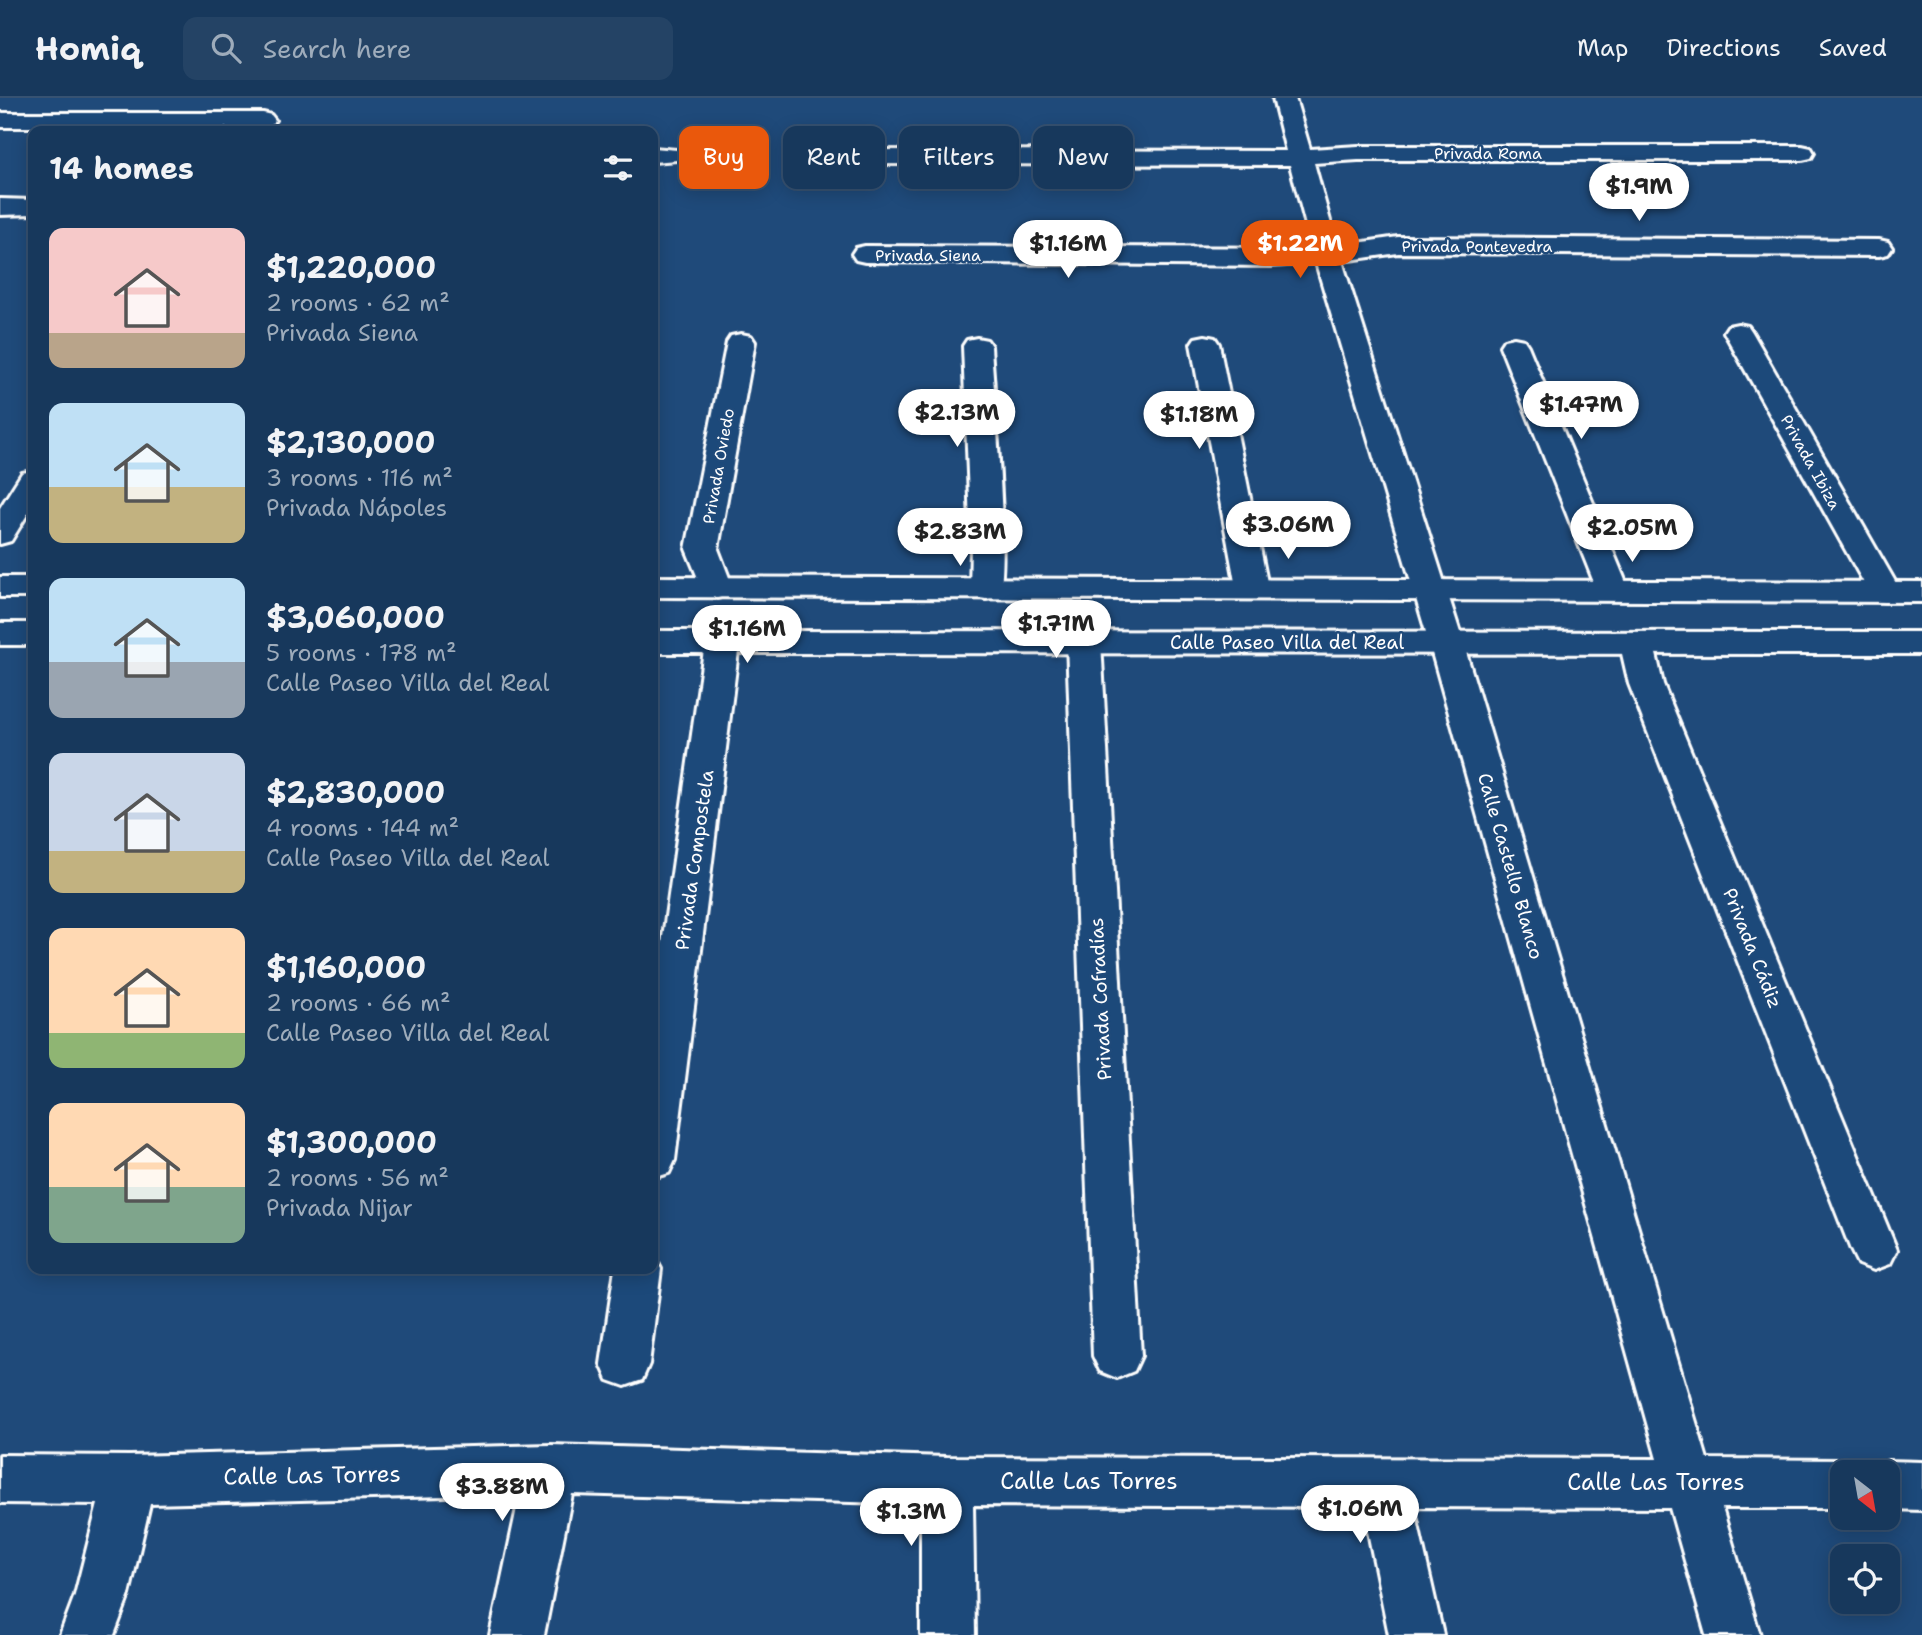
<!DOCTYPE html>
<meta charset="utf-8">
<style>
:root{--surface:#17385c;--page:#244365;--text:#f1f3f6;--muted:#9eacbb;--line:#365272;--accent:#ea580c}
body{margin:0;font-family:"Shantell Sans",sans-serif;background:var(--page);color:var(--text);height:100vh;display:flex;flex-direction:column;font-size:26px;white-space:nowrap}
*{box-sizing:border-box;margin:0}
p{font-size:23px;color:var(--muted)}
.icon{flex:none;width:38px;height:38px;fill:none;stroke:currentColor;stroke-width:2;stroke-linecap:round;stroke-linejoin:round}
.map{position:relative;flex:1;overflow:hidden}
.drawer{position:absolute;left:28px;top:28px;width:630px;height:1148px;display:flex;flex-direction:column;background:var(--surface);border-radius:14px;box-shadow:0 4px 18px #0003,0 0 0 2px var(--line)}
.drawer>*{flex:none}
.top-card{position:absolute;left:679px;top:28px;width:665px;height:63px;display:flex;gap:14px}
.needle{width:46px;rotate:149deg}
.tools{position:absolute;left:1830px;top:1362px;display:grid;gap:14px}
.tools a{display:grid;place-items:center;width:70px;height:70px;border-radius:14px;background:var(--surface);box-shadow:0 4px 18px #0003,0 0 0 2px var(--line);font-size:35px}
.price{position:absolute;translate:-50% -60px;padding:0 16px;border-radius:24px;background:#fff;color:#222;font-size:23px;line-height:46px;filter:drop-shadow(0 2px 4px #0008)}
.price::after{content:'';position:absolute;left:50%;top:42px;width:21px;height:16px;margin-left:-10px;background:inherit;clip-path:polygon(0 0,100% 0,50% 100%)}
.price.selected{background:var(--accent);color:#fff}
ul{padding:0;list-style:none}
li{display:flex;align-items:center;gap:21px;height:175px;padding:0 21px}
li span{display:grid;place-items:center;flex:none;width:196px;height:140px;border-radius:14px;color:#555}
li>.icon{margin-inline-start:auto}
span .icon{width:84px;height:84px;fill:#fffc;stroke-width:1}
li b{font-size:30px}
h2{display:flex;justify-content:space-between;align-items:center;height:84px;padding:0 21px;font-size:30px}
.chip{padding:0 24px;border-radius:14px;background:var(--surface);box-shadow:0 4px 18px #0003,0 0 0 2px var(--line);font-size:24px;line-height:63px}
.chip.selected{background:var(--accent);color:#fff}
header{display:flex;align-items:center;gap:42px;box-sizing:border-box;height:98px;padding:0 35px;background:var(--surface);border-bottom:2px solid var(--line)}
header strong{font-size:33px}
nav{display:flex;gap:38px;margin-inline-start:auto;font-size:24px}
.search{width:490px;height:63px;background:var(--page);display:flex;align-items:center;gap:18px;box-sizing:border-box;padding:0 24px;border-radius:14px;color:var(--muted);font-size:26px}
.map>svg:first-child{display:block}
</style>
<header>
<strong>Homiq</strong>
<div class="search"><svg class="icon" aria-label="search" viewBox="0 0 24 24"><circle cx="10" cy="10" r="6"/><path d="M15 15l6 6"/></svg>Search here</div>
<nav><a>Map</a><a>Directions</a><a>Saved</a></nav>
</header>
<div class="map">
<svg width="1922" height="1537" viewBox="0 0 1922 1537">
<rect width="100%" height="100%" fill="#1f4a7a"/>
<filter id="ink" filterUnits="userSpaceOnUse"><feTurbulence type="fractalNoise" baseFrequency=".0143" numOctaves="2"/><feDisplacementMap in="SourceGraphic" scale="14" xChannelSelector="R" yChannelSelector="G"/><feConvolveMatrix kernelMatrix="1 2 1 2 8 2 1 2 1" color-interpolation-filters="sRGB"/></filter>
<g filter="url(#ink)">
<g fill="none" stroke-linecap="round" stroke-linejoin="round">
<defs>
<g id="street">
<polygon points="1273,0 1295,0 1310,51 1358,48 1802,48 1811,50 1814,55 1811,60 1802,62 1358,62 1314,65 1337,148 1398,139 1879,142 1888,144 1892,150 1888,156 1879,158 1398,155 1342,163 1463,544 1707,1361 1843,1362 1861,1369 1863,1374 1843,1374 1843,1410 1722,1410 1760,1537 1706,1537 1670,1410 1414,1409 1443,1537 1389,1537 1363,1409 973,1407 975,1537 921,1537 921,1406 572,1396 544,1537 490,1537 520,1396 150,1406 129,1497 114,1537 60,1537 75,1497 98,1406 0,1405 0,1357 130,1358 551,1347 947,1359 1657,1361 1429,544 1316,165 1272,168 865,164 856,162 852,156 856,150 865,148 1312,150 1290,67 866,66 857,64 854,59 857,54 866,52 1286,53"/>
<polygon points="0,15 263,15 271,17 275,22 271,27 263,29 0,29"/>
<polygon points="653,50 677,52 680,57 677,62 653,64"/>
<polygon points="0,101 33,102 33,116 0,117"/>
<polygon points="1738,226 1748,228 1752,234 1901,494 1897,501 1885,504 1873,501 1869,494 1724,234 1728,228"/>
<polygon points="741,236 751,238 755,244 718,451 733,490 729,497 717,500 705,497 686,451 727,244 731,238"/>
<polygon points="1205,238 1215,240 1219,246 1268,489 1264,496 1252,499 1240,496 1236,489 1191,246 1195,240"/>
<path d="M977,240l10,2 4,6c2,38 20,230 7,250l-12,3 -12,-3 -4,-7 1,-40 -8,-203 4,-6z"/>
<polygon points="1514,240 1524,242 1528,248 1629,492 1625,499 1613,502 1601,499 1597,492 1500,248 1504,242"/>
<polygon points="33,373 33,407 11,443 0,446 0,410 22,375"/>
<polygon points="1084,533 1096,536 1101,544 1141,1258 1134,1273 1117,1280 1100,1273 1093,1258 1067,544 1072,536"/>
<polygon points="722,534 734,537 739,545 675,1062 669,1075 653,1080 653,909 705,545 710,537"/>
<polygon points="1637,536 1649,539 1654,547 1663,586 1897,1152 1890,1166 1874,1172 1858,1166 1851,1152 1629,586 1620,547 1625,539"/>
<polygon points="653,1156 661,1171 649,1266 642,1282 625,1288 608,1282 601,1266 615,1171 653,1171"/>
<polygon points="1888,1363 1922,1364 1922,1412 1888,1411 1888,1374 1868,1374 1870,1370"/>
</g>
<g id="secondary">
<rect x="0" y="479" width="33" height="20"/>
<polygon points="653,479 1922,484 1922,504 653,499"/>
<rect x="0" y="525" width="33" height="22"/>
<polygon points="653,533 1922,534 1922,556 653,555"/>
</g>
</defs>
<!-- street casing -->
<use href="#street" stroke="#fff" stroke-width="6"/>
<!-- secondary casing -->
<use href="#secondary" stroke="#fff" stroke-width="6"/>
<!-- street -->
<use href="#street" fill="#1f4a7a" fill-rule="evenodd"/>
<!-- secondary -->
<use href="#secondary" fill="#1f4a7a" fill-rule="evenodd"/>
</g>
</g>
<g text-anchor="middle" stroke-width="5" stroke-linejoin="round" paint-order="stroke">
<!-- far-street labels -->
<g font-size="16" fill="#fff" stroke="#1f4a7a">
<text x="1488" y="61">Privada Roma</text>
<text x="1477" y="154">Privada Pontevedra</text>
<text x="928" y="163">Privada Siena</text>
<text transform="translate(1811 364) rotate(61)" y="6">Privada Ibiza</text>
<text transform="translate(718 368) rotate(-80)" y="6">Privada Oviedo</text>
</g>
<!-- street labels -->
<g font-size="19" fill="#fff" stroke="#1f4a7a">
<text x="1287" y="551">Calle Paseo Villa del Real</text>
<text transform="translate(694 762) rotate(-82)" y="7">Privada Compostela</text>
<text transform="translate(1511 768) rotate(74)" y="7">Calle Castello Blanco</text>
<text transform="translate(1753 850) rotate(68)" y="7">Privada Cádiz</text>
<text transform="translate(1100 901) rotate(-93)" y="7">Privada Cofradías</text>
</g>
<!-- near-street labels -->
<g font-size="23" fill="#fff" stroke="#1f4a7a">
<text transform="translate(312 1377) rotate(-1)" y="8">Calle Las Torres</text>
<text x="1089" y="1391">Calle Las Torres</text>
<text x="1656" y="1392">Calle Las Torres</text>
</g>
</g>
</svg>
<div class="tools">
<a><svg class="needle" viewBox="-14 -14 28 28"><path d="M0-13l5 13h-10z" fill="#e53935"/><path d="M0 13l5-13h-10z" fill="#9eacbb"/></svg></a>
<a><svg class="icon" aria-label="locate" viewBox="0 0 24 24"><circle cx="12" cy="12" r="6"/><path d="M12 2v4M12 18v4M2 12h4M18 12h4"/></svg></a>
</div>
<b class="price" style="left:1639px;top:125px">$1.9M</b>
<b class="price" style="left:1068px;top:182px">$1.16M</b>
<b class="price selected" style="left:1300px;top:182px">$1.22M</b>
<b class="price" style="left:1581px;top:343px">$1.47M</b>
<b class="price" style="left:957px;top:351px">$2.13M</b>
<b class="price" style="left:1199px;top:353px">$1.18M</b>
<b class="price" style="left:1288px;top:463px">$3.06M</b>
<b class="price" style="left:1632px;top:466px">$2.05M</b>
<b class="price" style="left:960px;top:470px">$2.83M</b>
<b class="price" style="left:1056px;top:562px">$1.71M</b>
<b class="price" style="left:747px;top:567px">$1.16M</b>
<b class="price" style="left:502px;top:1425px">$3.88M</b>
<b class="price" style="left:1360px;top:1447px">$1.06M</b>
<b class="price" style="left:911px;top:1450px">$1.3M</b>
<div class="top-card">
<a class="chip selected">Buy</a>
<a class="chip">Rent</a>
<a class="chip">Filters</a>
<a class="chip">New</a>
</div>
<section class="drawer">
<h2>14 homes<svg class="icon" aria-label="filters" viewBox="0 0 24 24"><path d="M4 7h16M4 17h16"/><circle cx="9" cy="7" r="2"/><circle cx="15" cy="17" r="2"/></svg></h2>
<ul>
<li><span style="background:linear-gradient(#f6c9c9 75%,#b9a48a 0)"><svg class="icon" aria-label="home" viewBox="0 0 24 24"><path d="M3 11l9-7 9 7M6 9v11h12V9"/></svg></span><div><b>$1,220,000</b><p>2 rooms · 62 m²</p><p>Privada Siena</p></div></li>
<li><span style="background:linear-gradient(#bfe0f5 60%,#c2b280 0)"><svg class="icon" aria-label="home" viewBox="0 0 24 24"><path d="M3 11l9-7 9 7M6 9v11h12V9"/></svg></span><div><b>$2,130,000</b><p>3 rooms · 116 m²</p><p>Privada Nápoles</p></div></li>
<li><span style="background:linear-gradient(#bfe0f5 60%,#9aa5b1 0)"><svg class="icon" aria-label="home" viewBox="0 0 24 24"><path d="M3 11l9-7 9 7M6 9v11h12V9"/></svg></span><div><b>$3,060,000</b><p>5 rooms · 178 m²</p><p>Calle Paseo Villa del Real</p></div></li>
<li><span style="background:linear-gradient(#c9d6e8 70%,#c2b280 0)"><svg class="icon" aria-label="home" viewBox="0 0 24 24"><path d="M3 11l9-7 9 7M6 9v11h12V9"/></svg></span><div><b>$2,830,000</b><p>4 rooms · 144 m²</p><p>Calle Paseo Villa del Real</p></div></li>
<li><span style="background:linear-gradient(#ffd9b3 75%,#8fb573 0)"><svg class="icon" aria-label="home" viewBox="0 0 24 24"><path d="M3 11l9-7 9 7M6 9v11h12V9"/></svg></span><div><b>$1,160,000</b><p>2 rooms · 66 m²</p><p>Calle Paseo Villa del Real</p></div></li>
<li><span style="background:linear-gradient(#ffd9b3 60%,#7fa58c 0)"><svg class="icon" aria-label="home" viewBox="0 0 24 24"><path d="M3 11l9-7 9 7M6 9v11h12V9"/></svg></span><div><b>$1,300,000</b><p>2 rooms · 56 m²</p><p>Privada Nijar</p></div></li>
</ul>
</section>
</div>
